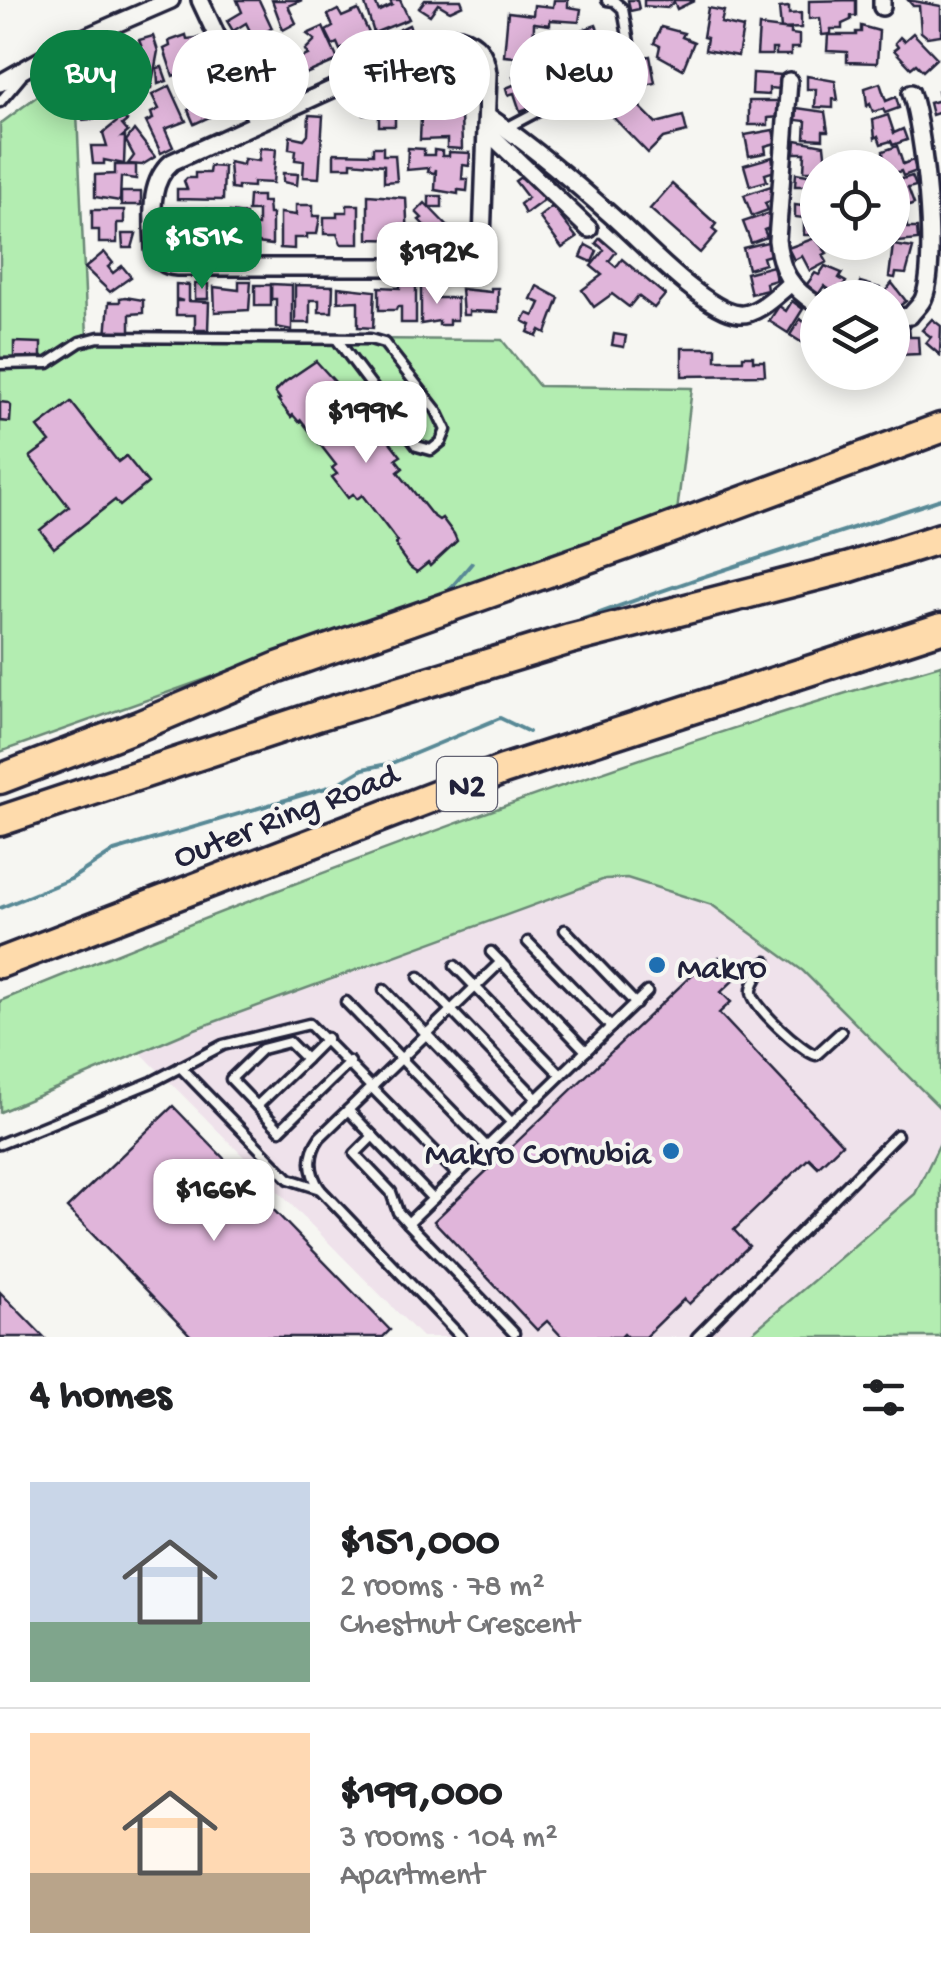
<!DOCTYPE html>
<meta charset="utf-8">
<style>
:root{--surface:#fff;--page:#f2f2f2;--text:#202124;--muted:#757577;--line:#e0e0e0;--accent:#0b8043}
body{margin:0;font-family:"Gochi Hand",sans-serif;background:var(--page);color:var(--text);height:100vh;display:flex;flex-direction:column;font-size:38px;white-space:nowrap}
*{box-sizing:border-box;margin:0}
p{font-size:32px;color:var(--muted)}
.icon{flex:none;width:55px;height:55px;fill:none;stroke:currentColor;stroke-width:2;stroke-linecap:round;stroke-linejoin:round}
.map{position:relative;height:1337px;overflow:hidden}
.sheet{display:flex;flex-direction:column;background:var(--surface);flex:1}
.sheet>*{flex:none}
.hud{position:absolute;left:30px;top:30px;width:882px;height:90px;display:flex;gap:20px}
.tools{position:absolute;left:800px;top:150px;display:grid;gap:20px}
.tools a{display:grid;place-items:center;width:110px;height:110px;border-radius:50%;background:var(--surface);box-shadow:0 5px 25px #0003;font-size:50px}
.price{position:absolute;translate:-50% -85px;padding:0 22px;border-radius:20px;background:#fff;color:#222;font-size:32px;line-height:65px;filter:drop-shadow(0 2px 5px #0008)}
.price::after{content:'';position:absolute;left:50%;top:60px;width:30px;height:22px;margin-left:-15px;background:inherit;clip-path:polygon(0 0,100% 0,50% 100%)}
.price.selected{background:var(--accent);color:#fff}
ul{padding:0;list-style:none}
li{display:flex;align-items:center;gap:30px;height:250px;padding:0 30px}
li+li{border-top:2px solid var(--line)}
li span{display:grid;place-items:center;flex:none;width:280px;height:200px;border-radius:0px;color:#555}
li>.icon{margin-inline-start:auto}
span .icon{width:120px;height:120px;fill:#fffc;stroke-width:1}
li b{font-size:42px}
h2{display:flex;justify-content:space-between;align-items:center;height:120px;padding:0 30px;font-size:42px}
.tag{padding:0 35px;border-radius:45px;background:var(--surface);box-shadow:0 5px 25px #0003;font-size:35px;line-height:90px}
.tag.selected{background:var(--accent);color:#fff}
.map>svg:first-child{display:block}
</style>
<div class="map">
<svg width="941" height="1337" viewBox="0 0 941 1337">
<rect width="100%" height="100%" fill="#f6f6f2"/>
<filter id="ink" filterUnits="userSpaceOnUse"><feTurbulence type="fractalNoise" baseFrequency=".01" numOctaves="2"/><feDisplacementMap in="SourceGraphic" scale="20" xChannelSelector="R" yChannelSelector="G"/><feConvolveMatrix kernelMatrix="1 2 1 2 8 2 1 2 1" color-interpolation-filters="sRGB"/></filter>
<g filter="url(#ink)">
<!-- built -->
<polygon fill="#efe2eb" points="627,878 712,905 803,971 941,1109 941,1141 915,1194 747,1337 422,1337 140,1052 195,1029 605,879"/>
<!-- green -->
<g fill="#b3edb1" stroke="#6a8876" stroke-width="2.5">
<polygon points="75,68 87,337 502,340 539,386 692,388 677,512 0,752 0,124"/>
<path d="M941,665v444l-138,-138 -91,-66 -85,-27 -22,1 -410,150 -195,83v-111c309,-127 620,-244 941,-336z"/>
<polygon points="941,1141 941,1337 747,1337 915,1194"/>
</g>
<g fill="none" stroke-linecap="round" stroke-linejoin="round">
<!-- stream -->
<g stroke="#588996" stroke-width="4">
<polyline points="450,589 472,563"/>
<path d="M557,629c127,-49 256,-87 384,-130"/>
<polyline points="0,908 71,879 114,851 336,785 363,769 392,763 500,718 529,732"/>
</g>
</g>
<!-- building -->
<g fill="#e0b5da" stroke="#22223b" stroke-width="2.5">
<polygon points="237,0 259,0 272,28 254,39 246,23 233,31 227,21 242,12"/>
<polygon points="272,0 302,0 288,6 296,23 283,30"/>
<polygon points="374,0 379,11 392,5 390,0 400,0 409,19 374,33 365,4"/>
<polygon points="425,0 461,0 463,5 450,11 438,4 430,15 419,8"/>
<polygon points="554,0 568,0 568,7 581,9 579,22 550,20 550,25 534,23 533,63 515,62 515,57 504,56 508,12 533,15 534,5 553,7"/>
<polygon points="628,0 637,0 639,9 630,11"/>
<polygon points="644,0 694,0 694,1 677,9 674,2 667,8 644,6"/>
<polygon points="856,0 856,16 851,16 851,20 842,24 842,29 831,29 831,34 822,35 820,18 809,19 809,1"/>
<polygon points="908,0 941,6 941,35 927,37 921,32 919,6 913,6"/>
<polygon points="789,7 789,14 801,13 801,28 781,29 779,8"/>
<polygon points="708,8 724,11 721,23 743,28 738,56 705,50 707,38 703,37"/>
<polygon points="338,10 342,17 358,10 369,33 340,50 337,43 333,45 326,31 333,27 328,15"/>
<polygon points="409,25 413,33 402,38 398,30"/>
<polygon points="596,25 604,44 579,53 571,34"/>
<polygon points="759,26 791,30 791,34 799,35 799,48 791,48 791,55 776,55 776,49 772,49 772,55 757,55"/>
<polygon points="861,26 879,31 877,63 847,62 847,52 827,51 828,35 856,35 856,32 861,32"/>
<polygon points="323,27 338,60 303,75 297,60 308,55 305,50 315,40 307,34"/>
<polygon points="661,27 684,33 682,37 694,42 683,69 658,55 660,46 654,43"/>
<polygon points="913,33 937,58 923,71 916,64 911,68 894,50 898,47 895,43 900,37 904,41"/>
<polygon points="186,35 187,39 205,37 210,49 203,51 207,65 194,69 191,61 182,64 184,72 173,76 164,49 170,46 169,41"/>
<polygon points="153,36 158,51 151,88 133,84 139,53 136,46 141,45 139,40"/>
<polygon points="278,38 300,82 287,88 280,73 268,76 256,49"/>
<polygon points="611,42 622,74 520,111 514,93 508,95 506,88 516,84 513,77"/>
<polygon points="446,55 449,61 457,57 466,76 462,78 467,87 464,88 466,92 444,103 437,89 431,92 417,67"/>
<polygon points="650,56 655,83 644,85 639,58"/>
<polygon points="117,58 120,86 92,88 89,60"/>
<polygon points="162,67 167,81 158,84 157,68"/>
<polygon points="212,68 230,101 227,102 229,108 194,124 188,110 200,104 201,98 193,78"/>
<polygon points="753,73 782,75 781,89 769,88 769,95 752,94"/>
<polygon points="807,76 835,81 838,100 833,99 833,108 815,107 816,89 807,89"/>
<polygon points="125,82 143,87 142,93 126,92"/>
<polygon points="880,83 886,101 896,97 899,108 885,113 883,109 873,112 870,104 867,106 865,88"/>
<circle cx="393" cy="93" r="8"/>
<polygon points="170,86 186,121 165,129 173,147 161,153 146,122 153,119 151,113 159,109 152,95"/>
<polygon points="121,88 122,106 98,107 96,91"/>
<polygon points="941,90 941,112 932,115 929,103 940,100 938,91"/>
<polygon points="378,97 395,101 395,126 379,126 379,115 364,115 364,100"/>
<polygon points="633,100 656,123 683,116 687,132 663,138 648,153 611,115"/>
<polygon points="749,101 780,101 781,117 768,118 768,125 749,125"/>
<polygon points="95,105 96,111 101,110 102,118 83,120 81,107"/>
<polygon points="797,108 825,112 828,131 823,131 823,139 805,138 806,121 796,120"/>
<polygon points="439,113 461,113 462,149 447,148 447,139 420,140 421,117 439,118"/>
<polygon points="309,115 323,116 319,178 303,177 304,161 295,160 296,150 289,149 290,136 304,139 308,134"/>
<polygon points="888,115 894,133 903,129 907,140 893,145 891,141 881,144 878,136 875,138 873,120"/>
<polygon points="123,117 127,121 122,125 128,132 122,137 125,137 124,164 104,160 104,164 93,164 91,146 107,146 103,133"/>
<polygon points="134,130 155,157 142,165 128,164 134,156 126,141"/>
<polygon points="773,130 776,143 765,146 766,153 749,156 745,135"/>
<polygon points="796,140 824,145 826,164 822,163 818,171 804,171 805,153 795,153"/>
<polygon points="897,146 903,164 913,160 917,171 903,176 901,171 892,174 892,168 884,168 883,151"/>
<polygon points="373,147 383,147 383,155 395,155 397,181 384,182 384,165 351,162 351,167 334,167 334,153 373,154"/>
<polygon points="260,148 276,149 273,183 253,182 253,187 238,186 238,190 231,189 229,162 243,165 244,159 259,161"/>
<polygon points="408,148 424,149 424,155 434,155 434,150 442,151 442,156 449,156 449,152 470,153 469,166 463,165 462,179 468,179 467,191 458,190 458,194 435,190 436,169 435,173 428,172 429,168 407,170"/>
<polygon points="772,157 775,171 765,174 767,181 750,186 744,165"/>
<polygon points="115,165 136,165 136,179 121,177 120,201 95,197 95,175 115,174"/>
<polygon points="210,166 224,167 223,200 177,199 177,189 187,189 184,181 187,178 195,178 195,173 209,173"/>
<polygon points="283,173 298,174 297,185 283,182"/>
<polygon points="796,173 818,177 818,204 804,203 805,186 795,186"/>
<polygon points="525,174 544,200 525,214 520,204 528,198 515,181"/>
<polygon points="912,176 916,186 908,188 914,204 896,212 892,202 892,182"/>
<polygon points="672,184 716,224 712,229 717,233 700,253 650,209"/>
<polygon points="771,186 776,199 765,203 768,210 752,216 744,195"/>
<rect x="121" y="192" width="20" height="13"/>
<polygon points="368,195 406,198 408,240 368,239"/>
<polygon points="249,196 262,196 262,202 268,202 269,214 272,214 272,245 250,242 250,246 232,245 235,224 229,224 230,212 246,214 246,226 258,226 258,211 248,211"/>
<rect x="429" y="196" width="13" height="11"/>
<polygon points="425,203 457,236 445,247 419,220 422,218 416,212"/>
<polygon points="296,205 313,205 313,216 320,216 317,234 307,234 307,238 294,238 294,249 280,248 280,213 296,215"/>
<polygon points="347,205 359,205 359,244 341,244 337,234 324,234 324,217 337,217 337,212 347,212"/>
<polygon points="795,205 818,208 818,235 804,235 804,218 795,217"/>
<polygon points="553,206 558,206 563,212 559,215 577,238 562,248 539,217"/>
<polygon points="195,209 208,209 211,217 224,217 224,239 208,239 208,233 184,233 184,214 195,214"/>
<polygon points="92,210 124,210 124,223 117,223 117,243 99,243 99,230 92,230"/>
<polygon points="906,212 907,228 917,228 918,240 889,243 892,242 892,213"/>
<polygon points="770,213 775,226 764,230 767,237 751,243 743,222"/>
<polygon points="122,234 136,234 132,248 123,248"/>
<polygon points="600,238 616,252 609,261 616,267 622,259 665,295 654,308 638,296 629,307 612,294 594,307 582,290 602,275 591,266 604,250 596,243"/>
<polygon points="815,238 827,253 823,255 827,262 810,271 802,256 794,260 788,248"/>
<polygon points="771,241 774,254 763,257 765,264 748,269 743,248"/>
<polygon points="586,245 597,251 592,262 581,257"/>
<polygon points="893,245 913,248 906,274 896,273 895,278 889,277"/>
<polygon points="104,252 113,263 108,267 113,273 122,266 131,277 110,292 85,268"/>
<polygon points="773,266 776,280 766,283 767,290 751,294 746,273"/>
<polygon points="825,266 842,273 839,278 846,282 838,295 824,286 818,295 805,287 815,273 819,275"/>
<polygon points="239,281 251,281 249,310 215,312 214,287 239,290"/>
<polygon points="860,282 880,288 878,298 849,298 850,286 859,287"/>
<polygon points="892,283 906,301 893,311 892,298 880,298"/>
<polygon points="176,284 189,285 189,301 209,302 208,330 195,330 195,315 176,315 176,301 183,301 176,299"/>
<rect x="195" y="284" width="13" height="15"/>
<polygon points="271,284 292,285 292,330 276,327 276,299 271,299"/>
<polygon points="400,284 416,284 416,323 401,323 401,307 397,307 396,310 379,310 379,287 400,288"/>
<rect x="255" y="285" width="16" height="21"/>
<polygon points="295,285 333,286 332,312 319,312 319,300 310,300 310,323 295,323"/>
<polygon points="421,286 436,286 436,298 457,298 457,320 449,320 449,325 439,325 439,321 421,324"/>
<polygon points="537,286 559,298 546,333 540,330 537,336 528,332 531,325 523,321 527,313 534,316 540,303 531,299"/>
<polygon points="338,287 375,291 373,328 358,327 358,301 338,302"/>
<polygon points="491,288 498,288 498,312 469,311 469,315 463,315 461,289 491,292"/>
<polygon points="125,297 143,300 143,313 130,314 130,335 106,337 109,302 120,302 120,298"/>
<polygon points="792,301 803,309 788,333 769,321 779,306 786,311"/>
<polygon points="813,315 818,318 818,333 809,347 790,335 800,319 807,324"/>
<polygon points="932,319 941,326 940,355 926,343 931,337 922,330"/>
<polygon points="909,326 910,337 918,337 919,354 897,355 895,327"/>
<polygon points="614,334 626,336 624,347 612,345"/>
<polygon points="14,342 41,343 41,362 14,361"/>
<polygon points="682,348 716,348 716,360 743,360 743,356 753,356 753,361 764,361 765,375 682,376"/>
<polygon points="316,361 335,382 339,390 336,392 370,435 374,432 381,441 386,437 401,456 396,459 403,468 398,472 432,515 439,520 442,518 454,534 457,541 430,566 428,563 417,572 410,567 399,552 396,544 398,542 362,495 357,499 353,494 348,498 332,477 337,474 332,468 336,465 301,420 299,422 293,415 291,417 278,400 280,399 275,392 285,382"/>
<polygon points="0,402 8,403 11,406 10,422 0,421"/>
<polygon points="71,402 118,462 126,456 148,483 120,506 115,500 54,548 40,530 69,507 30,457 50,442 38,427"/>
<polygon points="719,957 738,976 721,992 731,1002 719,1013 842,1144 818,1167 809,1158 734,1230 749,1246 689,1304 684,1299 645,1337 627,1337 624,1334 621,1337 562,1337 547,1321 537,1330 434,1221 698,969 702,973"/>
<polygon points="173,1106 390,1330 383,1337 192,1337 67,1208"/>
<polygon points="0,1292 44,1337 0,1337"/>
</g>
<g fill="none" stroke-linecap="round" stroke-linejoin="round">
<defs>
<g id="service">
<polyline points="0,102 21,77"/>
<polyline points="508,127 542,109 635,76 623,9 614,1 607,0"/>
<polyline points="0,364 48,363 80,342 99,337 370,339 384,343 437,411 446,430 441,442 431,450 417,446 338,341"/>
<polyline points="565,930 636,1004"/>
<polyline points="528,942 611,1027"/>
<polyline points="491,952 586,1051"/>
<path d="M766,962c-4,8 -15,21 -14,30 0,14 51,60 64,63l25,-23"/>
<polyline points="455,966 561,1075"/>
<polyline points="419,977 537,1099"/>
<polyline points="384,990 512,1123"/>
<polyline points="346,1002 487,1147"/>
<polyline points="327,1038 306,1059 289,1042 262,1049 231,1079 280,1130 350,1062"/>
<polyline points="180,1067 289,1179 320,1189"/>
<polyline points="257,1106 306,1059"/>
<polyline points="348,1110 433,1199"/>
<polyline points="373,1136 355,1154 391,1192 398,1212 408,1223"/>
<polyline points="0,1144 152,1082 223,1045 309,1024 458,1175"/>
<polyline points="514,1333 408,1223 647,992"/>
<path d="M461,1337l-141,-148c-12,-18 -12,-35 0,-52l181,-175"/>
<polyline points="697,1337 897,1135"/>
</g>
<g id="minor">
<polyline points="200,0 257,122"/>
<polyline points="882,0 882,7"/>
<path d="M460,37c18,5 26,18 28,36l-6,167c-5,22 -18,26 -38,27h-267c-13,-1 -18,-6 -23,-18 -1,-30 -7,-66 18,-87l268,-122z"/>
<path d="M789,81l-12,159c4,32 13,48 41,65"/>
<polyline points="0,83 67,45 171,0"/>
<path d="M488,116c44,30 85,65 125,101 26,23 92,94 126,97 18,2 38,-20 51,-30"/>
<polyline points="487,131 589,229"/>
<path d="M892,318l18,-2c4,-6 12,-12 14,-19 14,-36 0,-166 -13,-204"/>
</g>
<g id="motorway">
<polyline points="0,779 141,725 278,667 625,545 941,428"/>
<polyline points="0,821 320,715 570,639 850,567 941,538"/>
<polyline points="0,963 503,770 941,628"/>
</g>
</defs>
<!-- service casing -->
<use href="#service" stroke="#22223b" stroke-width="15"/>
<!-- minor casing -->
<use href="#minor" stroke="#22223b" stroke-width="22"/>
<!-- motorway casing -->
<use href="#motorway" stroke="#22223b" stroke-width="35"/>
<!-- service -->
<use href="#service" stroke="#f6f6f2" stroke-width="8"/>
<!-- minor -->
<use href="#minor" stroke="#f6f6f2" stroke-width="15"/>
<!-- motorway -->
<use href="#motorway" stroke="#fedbac" stroke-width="28"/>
</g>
</g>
<!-- markers -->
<g fill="#1f6fb2" stroke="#f6f6f2" stroke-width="4">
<circle cx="657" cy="965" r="10"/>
<circle cx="671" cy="1151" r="10"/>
</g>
<g text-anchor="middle" stroke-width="8" stroke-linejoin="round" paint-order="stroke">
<!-- shield labels -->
<rect fill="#f6f6f2" stroke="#626272" stroke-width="2.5" x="437" y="757" width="60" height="54" rx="8"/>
<g font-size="32" font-weight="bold" fill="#22223b">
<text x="467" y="795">N2</text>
</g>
<!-- street labels -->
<g font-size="35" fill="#22223b" stroke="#f6f6f2">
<text transform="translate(285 813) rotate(-21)" y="12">Outer Ring Road</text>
</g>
<!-- poi labels -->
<g font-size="35" fill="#22223b" stroke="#f6f6f2" text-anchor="start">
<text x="677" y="977">Makro</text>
<text x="651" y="1163" text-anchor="end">Makro Cornubia</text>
</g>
</g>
</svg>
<div class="tools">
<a><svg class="icon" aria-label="locate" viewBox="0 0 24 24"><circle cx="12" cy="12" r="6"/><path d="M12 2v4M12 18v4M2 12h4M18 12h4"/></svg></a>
<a><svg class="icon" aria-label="layers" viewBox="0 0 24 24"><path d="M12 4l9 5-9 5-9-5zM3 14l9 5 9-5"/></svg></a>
</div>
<b class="price selected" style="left:202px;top:292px">$151K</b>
<b class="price" style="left:437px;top:307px">$192K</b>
<b class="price" style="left:366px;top:466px">$199K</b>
<b class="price" style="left:214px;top:1244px">$166K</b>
<div class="hud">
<a class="tag selected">Buy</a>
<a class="tag">Rent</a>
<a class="tag">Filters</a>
<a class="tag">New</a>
</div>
</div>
<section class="sheet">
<h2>4 homes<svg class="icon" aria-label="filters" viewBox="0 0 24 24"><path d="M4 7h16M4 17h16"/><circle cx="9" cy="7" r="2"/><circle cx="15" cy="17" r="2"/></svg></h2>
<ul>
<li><span style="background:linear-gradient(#c9d6e8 70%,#7fa58c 0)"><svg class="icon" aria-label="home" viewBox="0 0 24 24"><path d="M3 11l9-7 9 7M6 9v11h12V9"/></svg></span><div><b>$151,000</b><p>2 rooms · 78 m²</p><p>Chestnut Crescent</p></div></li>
<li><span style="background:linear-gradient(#ffd9b3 70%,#b9a48a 0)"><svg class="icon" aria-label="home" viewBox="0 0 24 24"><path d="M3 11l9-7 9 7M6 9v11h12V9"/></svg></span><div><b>$199,000</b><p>3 rooms · 104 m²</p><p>Apartment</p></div></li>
</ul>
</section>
